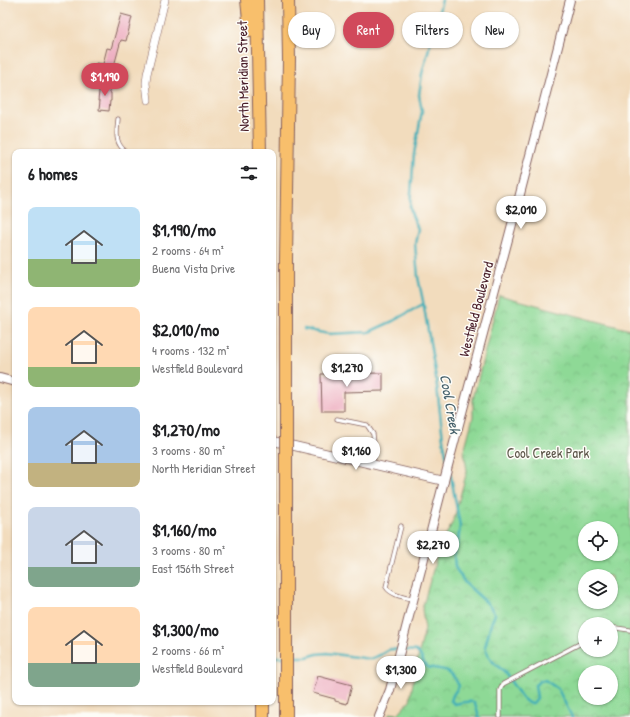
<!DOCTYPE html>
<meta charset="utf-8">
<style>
:root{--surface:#fff;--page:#f2f2f2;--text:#202124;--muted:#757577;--accent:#d1495b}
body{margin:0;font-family:"Patrick Hand",sans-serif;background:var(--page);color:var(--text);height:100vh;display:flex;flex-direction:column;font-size:15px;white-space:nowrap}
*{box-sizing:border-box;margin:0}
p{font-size:13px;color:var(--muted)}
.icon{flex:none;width:22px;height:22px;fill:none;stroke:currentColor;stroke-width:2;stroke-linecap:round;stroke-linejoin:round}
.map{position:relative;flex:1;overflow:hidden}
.side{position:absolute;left:12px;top:149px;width:264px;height:556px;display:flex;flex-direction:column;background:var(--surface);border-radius:8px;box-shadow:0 1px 3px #0004}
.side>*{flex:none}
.guide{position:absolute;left:288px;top:12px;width:282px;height:36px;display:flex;gap:8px}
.buttons{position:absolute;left:578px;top:521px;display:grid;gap:8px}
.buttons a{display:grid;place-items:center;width:40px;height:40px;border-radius:50%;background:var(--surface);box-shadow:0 1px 3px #0004;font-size:20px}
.price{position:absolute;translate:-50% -34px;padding:0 9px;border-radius:14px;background:#fff;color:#222;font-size:13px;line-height:26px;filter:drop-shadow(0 1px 2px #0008)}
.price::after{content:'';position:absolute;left:50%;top:24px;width:12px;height:9px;margin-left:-6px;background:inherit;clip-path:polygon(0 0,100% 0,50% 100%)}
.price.active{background:var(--accent);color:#fff}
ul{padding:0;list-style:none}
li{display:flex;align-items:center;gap:12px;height:100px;padding:0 16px}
li span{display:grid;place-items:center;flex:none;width:112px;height:80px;border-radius:8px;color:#555}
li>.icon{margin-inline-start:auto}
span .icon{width:48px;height:48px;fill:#fffc;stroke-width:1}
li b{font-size:17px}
h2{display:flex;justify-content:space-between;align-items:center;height:48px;padding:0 16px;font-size:17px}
.chip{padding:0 14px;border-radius:18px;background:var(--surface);box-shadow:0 1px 3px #0004;font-size:14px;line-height:36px}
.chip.active{background:var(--accent);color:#fff}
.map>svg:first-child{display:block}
</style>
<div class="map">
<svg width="630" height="717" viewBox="0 0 630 717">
<defs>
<pattern id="park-crowns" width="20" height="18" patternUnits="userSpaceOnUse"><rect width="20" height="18" fill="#8ed996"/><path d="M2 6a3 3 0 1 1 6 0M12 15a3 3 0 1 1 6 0" fill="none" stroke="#7cba81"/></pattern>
</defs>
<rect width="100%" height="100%" fill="#fdfcf7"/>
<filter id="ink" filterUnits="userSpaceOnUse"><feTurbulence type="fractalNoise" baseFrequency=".025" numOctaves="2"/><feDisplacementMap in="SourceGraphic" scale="8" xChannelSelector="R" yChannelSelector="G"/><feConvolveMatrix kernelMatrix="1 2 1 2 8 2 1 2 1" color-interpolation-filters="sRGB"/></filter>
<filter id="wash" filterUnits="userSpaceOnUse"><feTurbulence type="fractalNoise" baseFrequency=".012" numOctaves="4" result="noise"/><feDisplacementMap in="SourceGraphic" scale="16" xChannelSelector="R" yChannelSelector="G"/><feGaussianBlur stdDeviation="0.9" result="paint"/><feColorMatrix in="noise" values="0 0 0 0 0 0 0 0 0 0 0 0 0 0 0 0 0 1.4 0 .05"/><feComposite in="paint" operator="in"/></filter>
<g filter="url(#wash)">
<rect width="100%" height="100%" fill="#f2dcbd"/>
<!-- park -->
<path fill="url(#park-crowns)" stroke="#6c7c60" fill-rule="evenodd" d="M499,295l131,35v387h-242l2,-4 8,1 12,-14 6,-35 9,-36 -3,-20 18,-64 13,-23 14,-51 -3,-20 9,-34v-18zM585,528h26v26h-26zM585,576h26v26h-26zM585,624h26v26h-26zM585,672h26v26h-26z"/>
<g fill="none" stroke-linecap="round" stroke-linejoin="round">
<!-- stream -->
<g stroke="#3daeb7" stroke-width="2.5">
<polyline points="442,0 422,74 419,95 422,111 414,154 410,206 412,215 418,229 415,244 418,277 423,301 436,378 443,439 447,459"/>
<polyline points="304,329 329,334 369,332 393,321 423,304"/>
<polyline points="450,471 460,526 458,542 454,556 455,567 465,583 487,603 495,614 491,624 485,647 490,659 505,673 522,698 528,703 533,703 537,698 535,685 540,681 545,680 558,689 572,717"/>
<polyline points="273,657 283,657"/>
<path d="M290,657h17l10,-3 10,-1 43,6 10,-4 10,-6 26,2 4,4 4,8 3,4c20,4 22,-1 32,19l-6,9 -2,6 4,3c7,-2 12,-3 19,-2l2,4 3,11"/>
</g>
</g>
<g id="blocks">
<!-- building -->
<g fill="#edacbf">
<polygon points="121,14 132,17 126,41 121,40 114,66 117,66 114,75 94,69 96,63 103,64 107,48 111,49"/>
<polygon points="100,83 110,84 110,93 111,93 111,101 110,101 109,111 99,110 100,101 98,101"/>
<polygon points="383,373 383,391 344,392 344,411 322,411 321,374"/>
<polygon points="318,676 352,685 347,704 335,701 335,699 313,693"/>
</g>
</g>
</g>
<g filter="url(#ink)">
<use href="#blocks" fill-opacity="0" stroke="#85615e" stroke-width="1"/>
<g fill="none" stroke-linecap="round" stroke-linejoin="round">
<defs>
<g id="service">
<path d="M118,119c-1,14 -4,23 8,33"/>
<polyline points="337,419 367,425 373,434 374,444 373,464"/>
<path d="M401,526l-15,61c5,8 17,10 26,12"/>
<polyline points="611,629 616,628 630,630"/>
<polyline points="500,717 500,690 503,684 585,641"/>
</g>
<polyline id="minor" points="148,100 146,83 147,74 165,0"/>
<g id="tertiary">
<polyline points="0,378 15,382"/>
<polyline points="273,441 444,481"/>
<polyline points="379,717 390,690 446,473 519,198 570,0"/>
</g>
<g id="motorway">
<polyline points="247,0 250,30"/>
<polyline points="257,0 260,152"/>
<polyline points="286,422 286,260 289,59 288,0"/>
<polyline points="286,464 286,717"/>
<polyline points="263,702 263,717"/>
</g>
</defs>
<!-- service casing -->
<use href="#service" stroke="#85615e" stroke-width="5"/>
<!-- minor casing -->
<use href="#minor" stroke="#85615e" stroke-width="8"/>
<!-- tertiary casing -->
<use href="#tertiary" stroke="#85615e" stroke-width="10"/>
<!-- motorway casing -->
<use href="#motorway" stroke="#85615e" stroke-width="14"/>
<!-- service -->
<use href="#service" stroke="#fff" stroke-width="3.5"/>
<!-- minor -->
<use href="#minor" stroke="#fff" stroke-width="7"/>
<!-- tertiary -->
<use href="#tertiary" stroke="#fff" stroke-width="8"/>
<!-- motorway -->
<use href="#motorway" stroke="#f8bf6c" stroke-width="12"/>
<defs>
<polyline id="motorway-bridge" points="286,464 286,422"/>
</defs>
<!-- motorway-bridge casing -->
<use href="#motorway-bridge" stroke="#85615e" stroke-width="14" stroke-linecap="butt"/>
<!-- motorway-bridge -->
<use href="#motorway-bridge" stroke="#f8bf6c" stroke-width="12"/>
</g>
</g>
<g text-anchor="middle" stroke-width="3" stroke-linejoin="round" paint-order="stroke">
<!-- street labels -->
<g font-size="14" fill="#4a1f2b" stroke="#fdfcf7">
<text transform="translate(243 76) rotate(-91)" y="5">North Meridian Street</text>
<text transform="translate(476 309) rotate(-75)" y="5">Westfield Boulevard</text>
</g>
<!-- park labels -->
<g font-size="14" fill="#5e574b" stroke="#fdfcf7">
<text x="548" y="458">Cool Creek Park</text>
</g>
<!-- water labels -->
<g font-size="15" font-style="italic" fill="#445f6a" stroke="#fdfcf7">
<text transform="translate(450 404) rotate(80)" y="5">Cool Creek</text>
</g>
</g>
</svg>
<div class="buttons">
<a><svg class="icon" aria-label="locate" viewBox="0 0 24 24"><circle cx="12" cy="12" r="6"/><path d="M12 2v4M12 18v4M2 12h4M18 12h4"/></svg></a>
<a><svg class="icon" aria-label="layers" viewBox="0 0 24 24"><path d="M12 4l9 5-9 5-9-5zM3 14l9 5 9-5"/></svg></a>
<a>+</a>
<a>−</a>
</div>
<b class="price active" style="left:105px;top:97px">$1,190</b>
<b class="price" style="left:521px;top:230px">$2,010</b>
<b class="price" style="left:347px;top:388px">$1,270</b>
<b class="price" style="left:356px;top:471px">$1,160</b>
<b class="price" style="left:433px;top:565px">$2,270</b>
<b class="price" style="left:401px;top:690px">$1,300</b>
<div class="guide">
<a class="chip">Buy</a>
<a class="chip active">Rent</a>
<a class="chip">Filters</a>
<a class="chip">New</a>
</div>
<section class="side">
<h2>6 homes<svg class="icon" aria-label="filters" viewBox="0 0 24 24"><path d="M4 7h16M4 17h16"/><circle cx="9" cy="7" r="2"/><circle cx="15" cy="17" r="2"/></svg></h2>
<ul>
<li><span style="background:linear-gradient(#bfe0f5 65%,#8fb573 0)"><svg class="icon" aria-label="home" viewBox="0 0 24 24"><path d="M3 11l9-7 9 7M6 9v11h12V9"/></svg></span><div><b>$1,190/mo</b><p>2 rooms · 64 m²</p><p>Buena Vista Drive</p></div></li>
<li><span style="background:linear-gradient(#ffd9b3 75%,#8fb573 0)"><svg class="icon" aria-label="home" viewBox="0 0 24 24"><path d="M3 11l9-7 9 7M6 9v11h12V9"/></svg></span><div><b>$2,010/mo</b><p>4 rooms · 132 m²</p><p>Westfield Boulevard</p></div></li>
<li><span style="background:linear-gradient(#a9c7e8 70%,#c2b280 0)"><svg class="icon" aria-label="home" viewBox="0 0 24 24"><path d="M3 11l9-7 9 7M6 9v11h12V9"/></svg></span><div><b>$1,270/mo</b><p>3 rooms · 80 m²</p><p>North Meridian Street</p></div></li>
<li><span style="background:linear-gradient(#c9d6e8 75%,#7fa58c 0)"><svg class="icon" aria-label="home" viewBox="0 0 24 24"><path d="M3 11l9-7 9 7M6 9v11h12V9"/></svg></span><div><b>$1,160/mo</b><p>3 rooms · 80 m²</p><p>East 156th Street</p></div></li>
<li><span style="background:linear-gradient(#ffd9b3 70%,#7fa58c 0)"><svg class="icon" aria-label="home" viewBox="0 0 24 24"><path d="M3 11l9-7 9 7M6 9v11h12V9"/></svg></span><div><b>$1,300/mo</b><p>2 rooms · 66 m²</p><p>Westfield Boulevard</p></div></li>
</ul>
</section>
</div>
